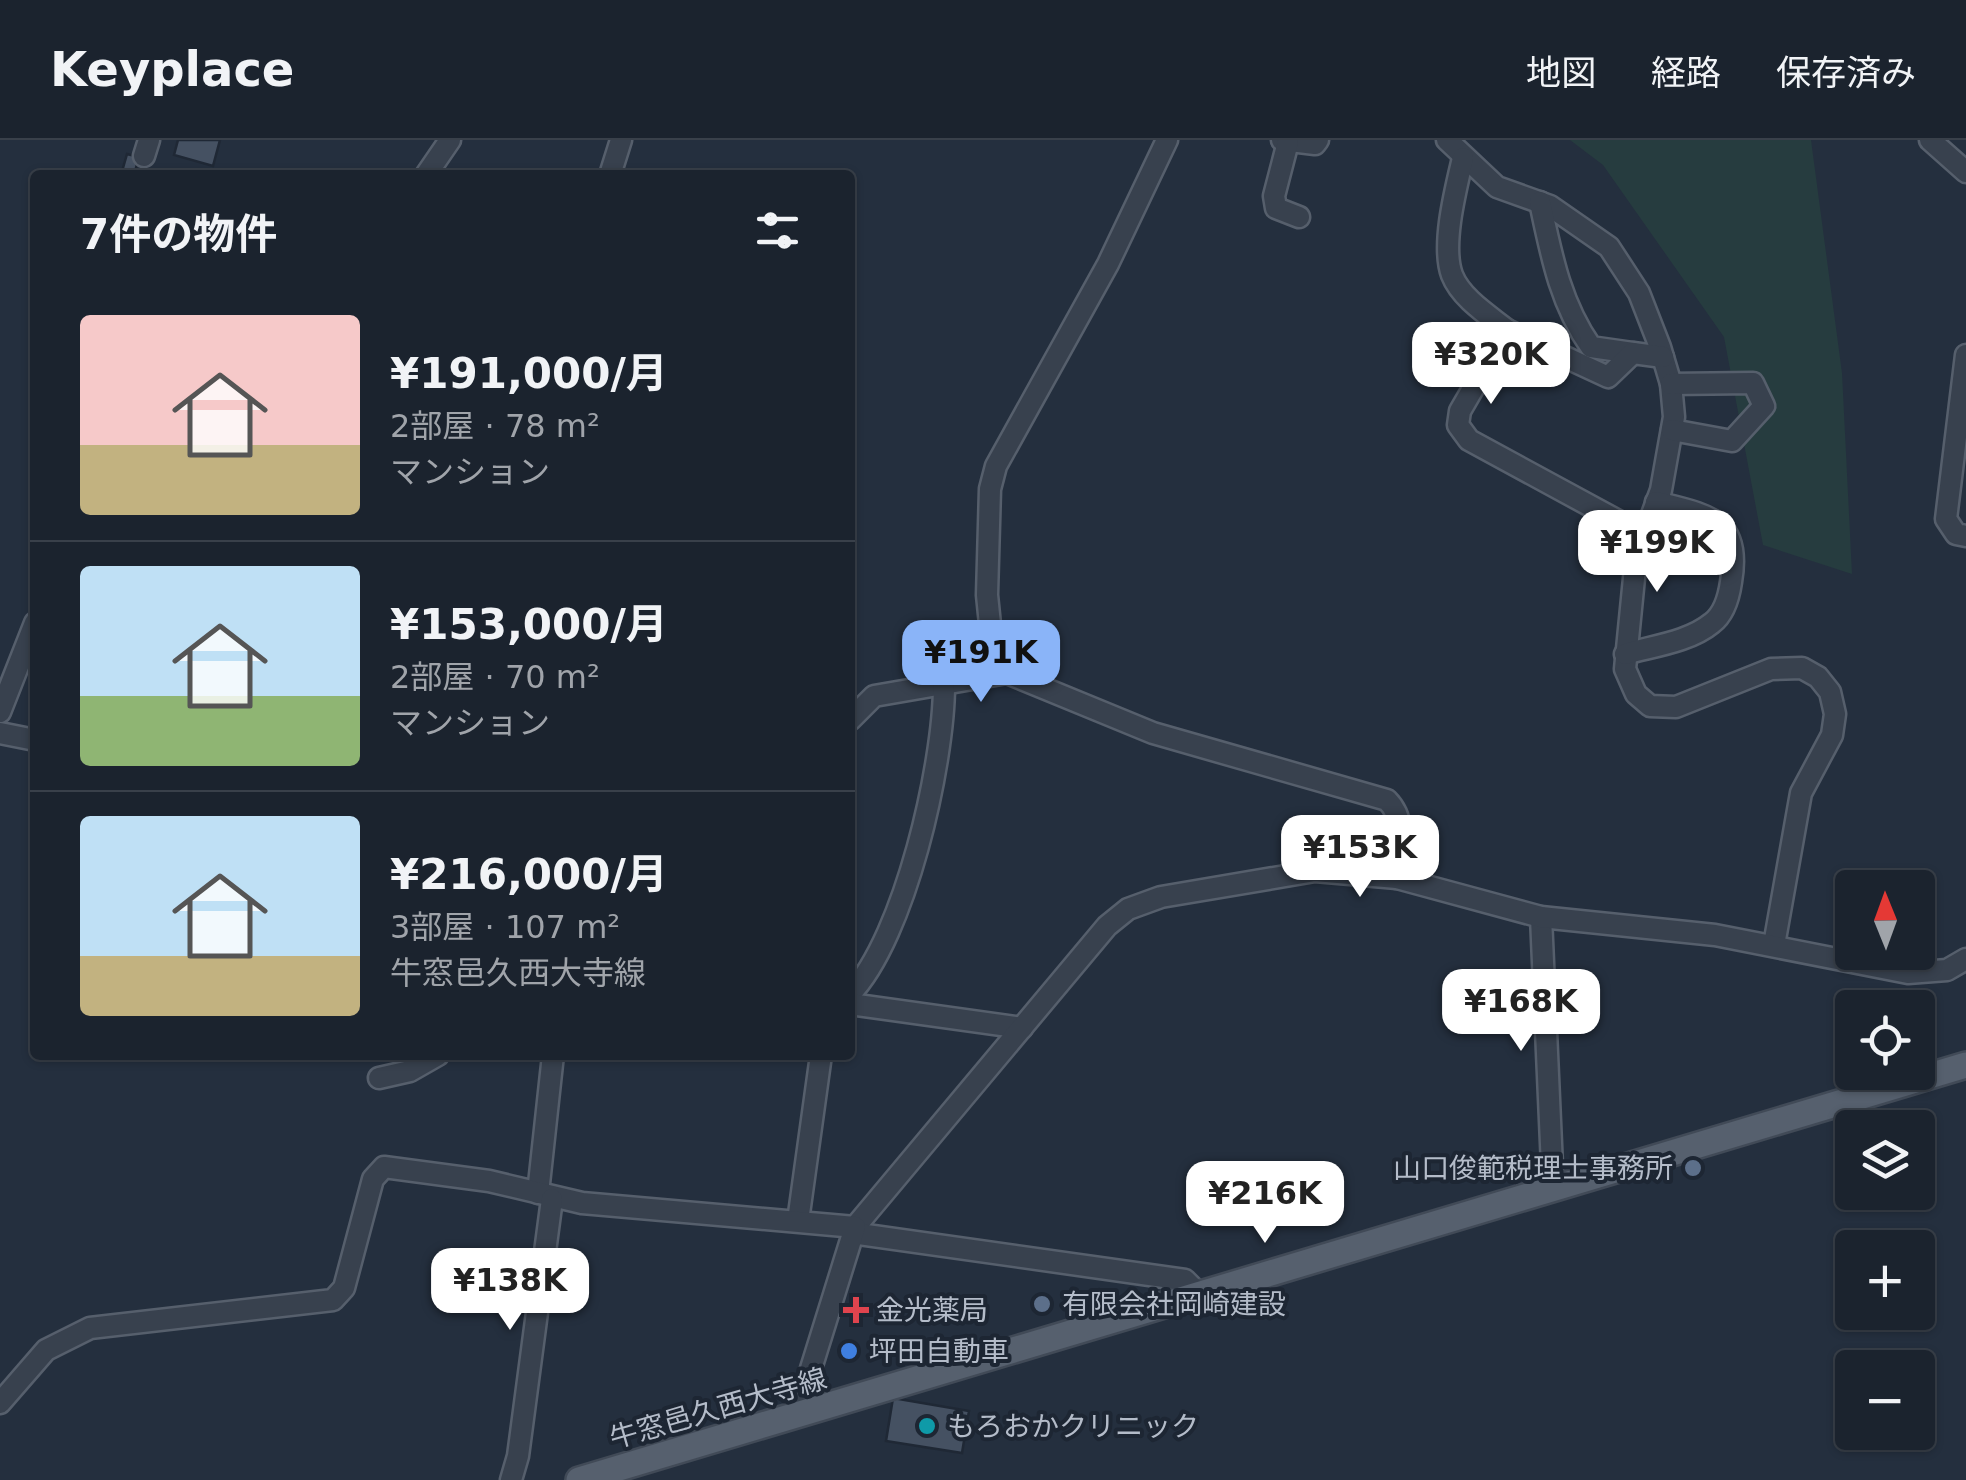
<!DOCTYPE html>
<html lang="ja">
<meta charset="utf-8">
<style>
:root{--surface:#1b232e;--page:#282f3a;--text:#f1f3f6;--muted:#a0a4aa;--line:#39404a;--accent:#8ab4f8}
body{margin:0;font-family:"DejaVu Sans","Noto Sans JP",sans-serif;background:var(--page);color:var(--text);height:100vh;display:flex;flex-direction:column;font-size:38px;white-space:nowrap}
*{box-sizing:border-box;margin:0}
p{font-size:32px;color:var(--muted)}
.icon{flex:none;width:55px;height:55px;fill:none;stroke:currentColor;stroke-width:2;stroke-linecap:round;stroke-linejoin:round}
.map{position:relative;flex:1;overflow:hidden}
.side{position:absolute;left:30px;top:30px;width:825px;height:890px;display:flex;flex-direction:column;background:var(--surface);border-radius:10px;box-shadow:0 2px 8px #0004,0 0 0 2px var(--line)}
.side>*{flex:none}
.needle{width:65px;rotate:359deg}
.tools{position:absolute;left:1835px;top:730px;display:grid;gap:20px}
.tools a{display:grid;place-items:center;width:100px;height:100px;border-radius:10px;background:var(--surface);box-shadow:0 2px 8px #0004,0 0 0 2px var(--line);font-size:50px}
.price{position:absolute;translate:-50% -85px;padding:0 22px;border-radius:20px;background:#fff;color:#222;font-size:32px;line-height:65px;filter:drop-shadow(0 2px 5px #0008)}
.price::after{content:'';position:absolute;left:50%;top:60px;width:30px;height:22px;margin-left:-15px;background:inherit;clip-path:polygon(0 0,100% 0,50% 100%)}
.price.selected{background:var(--accent);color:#111}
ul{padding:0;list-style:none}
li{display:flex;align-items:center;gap:30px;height:250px;padding:0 50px}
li+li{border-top:2px solid var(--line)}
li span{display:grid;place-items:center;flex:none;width:280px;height:200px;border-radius:10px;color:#555}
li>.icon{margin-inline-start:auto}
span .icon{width:120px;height:120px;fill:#fffc;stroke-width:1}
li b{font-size:42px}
h2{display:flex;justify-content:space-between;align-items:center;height:120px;padding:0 50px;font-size:42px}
header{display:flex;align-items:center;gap:60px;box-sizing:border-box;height:140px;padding:0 50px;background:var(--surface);border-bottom:2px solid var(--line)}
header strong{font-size:48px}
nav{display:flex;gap:55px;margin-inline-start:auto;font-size:35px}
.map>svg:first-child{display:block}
</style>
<header>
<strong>Keyplace</strong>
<nav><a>地図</a><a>経路</a><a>保存済み</a></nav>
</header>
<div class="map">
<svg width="1966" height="1340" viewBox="0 0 1966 1340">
<rect width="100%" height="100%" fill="#242f3e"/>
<!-- green -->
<polygon fill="#263c3f" points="1570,0 1811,0 1842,233 1852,434 1763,405 1724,197 1603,25"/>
<!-- building -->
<g fill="#455162" stroke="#1f2835" stroke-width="2.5">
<polygon points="178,0 220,0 213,26 174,15"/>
<polygon points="127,14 139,17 134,35 121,35"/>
<polygon points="893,1258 969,1271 962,1313 886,1301"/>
</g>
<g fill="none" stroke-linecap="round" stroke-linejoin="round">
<defs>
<g id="minor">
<path d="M1167,0l-59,124 -112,202 -6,23 -3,106 5,49 15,29 146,60 234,67c21,21 12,51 10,78"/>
<polyline points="1282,0 1315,4 1318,0"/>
<polyline points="1447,0 1497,47 1550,66 1609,107 1639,153 1660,207 1671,244 1674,277 1661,350 1636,418 1625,529 1636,554 1650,566 1676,567 1771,529 1802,528 1818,537 1830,552 1835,574 1832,595 1801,653 1774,805"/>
<polyline points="1930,0 1966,32"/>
<polyline points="1288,2 1274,56 1276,68 1299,77"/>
<polyline points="144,16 149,0"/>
<path d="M1463,18c-7,30 -22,87 -11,117 9,23 36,40 55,55"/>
<polyline points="426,35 450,0"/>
<polyline points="610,35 621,0"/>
<path d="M1540,62c11,52 20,101 51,145l42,6"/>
<polyline points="1966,215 1946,379 1956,394 1966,396"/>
<polyline points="1671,244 1753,243 1764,266 1732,301 1672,290"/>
<polyline points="1644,395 1469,300 1458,285 1460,271 1507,190 1608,237 1633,213 1663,217"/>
<path d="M1625,514c28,-8 64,-12 87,-31 12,-9 17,-27 19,-41 11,-63 -23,-67 -75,-80"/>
<polyline points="0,572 35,483"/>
<polyline points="850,580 874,556 1007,533"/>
<polyline points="0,593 35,600"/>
<polyline points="1541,777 1553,1049"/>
<path d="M850,854c55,-57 94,-230 94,-309"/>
<polyline points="850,864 1022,888"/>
<polyline points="379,938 410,931 438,915"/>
<polyline points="538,1053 553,915"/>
<polyline points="798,1081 821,915"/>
<polyline points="855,1087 1107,786 1128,769 1161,757 1315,731 1397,738 1541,777 1715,795 1908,833 1947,830 1966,819"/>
<polyline points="852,1093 1185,1140 1200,1155"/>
<polyline points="0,1263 46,1210 90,1188 333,1160 344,1148 373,1039 384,1027 489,1041 582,1063 855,1087 805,1248 804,1273"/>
<polyline points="511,1340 518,1316 552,1059"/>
</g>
<polyline id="major" points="579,1340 1966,925"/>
</defs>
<!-- minor casing -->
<use href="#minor" stroke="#565f6c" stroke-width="25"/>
<!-- major casing -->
<use href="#major" stroke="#414a57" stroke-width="30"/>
<!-- minor -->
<use href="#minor" stroke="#38414e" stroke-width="20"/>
<!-- major -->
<use href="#major" stroke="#56606e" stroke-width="25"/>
</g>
<!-- markers -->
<g fill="#5c6f8a" stroke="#1d2633" stroke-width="4">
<circle cx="1693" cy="1028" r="10"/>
<circle cx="1042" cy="1164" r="10"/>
</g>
<path fill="#e0444e" stroke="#1d2633" stroke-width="4" d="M851 1155h10v10h10v10h-10v10h-10v-10h-10v-10h10z"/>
<circle fill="#3f7fe0" stroke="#1d2633" stroke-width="4" cx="849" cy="1211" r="10"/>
<circle fill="#0f9aa8" stroke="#1d2633" stroke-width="4" cx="927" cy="1286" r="10"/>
<g text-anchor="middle" stroke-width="8" stroke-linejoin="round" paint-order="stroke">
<!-- poi labels -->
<g font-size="28" fill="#b4bcc9" stroke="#1d2633" text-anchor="start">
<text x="1673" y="1038" text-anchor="end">山口俊範税理士事務所</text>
<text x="1062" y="1174">有限会社岡崎建設</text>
<text x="876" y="1180">金光薬局</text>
<text x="869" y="1221">坪田自動車</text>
<text x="947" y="1296">もろおかクリニック</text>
</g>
<!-- street labels -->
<g font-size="28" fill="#b4bcc9" stroke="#1d2633">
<text transform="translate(718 1268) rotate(-16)" y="10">牛窓邑久西大寺線</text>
</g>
</g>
</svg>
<div class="tools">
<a><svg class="needle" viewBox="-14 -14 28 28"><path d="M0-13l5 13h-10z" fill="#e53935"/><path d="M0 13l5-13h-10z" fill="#a0a4aa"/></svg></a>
<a><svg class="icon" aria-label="locate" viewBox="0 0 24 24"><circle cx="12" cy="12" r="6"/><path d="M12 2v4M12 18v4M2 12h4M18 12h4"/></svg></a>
<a><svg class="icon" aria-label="layers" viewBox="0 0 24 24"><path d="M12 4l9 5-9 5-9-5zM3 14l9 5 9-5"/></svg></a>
<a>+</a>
<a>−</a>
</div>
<b class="price" style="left:1491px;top:267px">¥320K</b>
<b class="price" style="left:1657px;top:455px">¥199K</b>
<b class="price selected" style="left:981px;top:565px">¥191K</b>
<b class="price" style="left:1360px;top:760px">¥153K</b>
<b class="price" style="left:1521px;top:914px">¥168K</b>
<b class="price" style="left:1265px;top:1106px">¥216K</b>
<b class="price" style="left:510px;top:1193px">¥138K</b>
<section class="side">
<h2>7件の物件<svg class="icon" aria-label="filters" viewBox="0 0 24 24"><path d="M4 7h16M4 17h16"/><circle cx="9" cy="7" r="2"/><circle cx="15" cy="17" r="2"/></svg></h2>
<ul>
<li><span style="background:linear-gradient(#f6c9c9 65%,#c2b280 0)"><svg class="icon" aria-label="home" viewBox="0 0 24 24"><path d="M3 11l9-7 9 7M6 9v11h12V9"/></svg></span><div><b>¥191,000/月</b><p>2部屋 · 78 m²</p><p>マンション</p></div></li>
<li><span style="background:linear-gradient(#bfe0f5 65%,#8fb573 0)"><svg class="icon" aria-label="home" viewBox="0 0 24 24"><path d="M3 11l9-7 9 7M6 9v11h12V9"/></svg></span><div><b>¥153,000/月</b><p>2部屋 · 70 m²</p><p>マンション</p></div></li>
<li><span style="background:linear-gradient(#bfe0f5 70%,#c2b280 0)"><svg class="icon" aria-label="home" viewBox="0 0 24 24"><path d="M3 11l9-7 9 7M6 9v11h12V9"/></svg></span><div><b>¥216,000/月</b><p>3部屋 · 107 m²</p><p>牛窓邑久西大寺線</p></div></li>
</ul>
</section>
</div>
